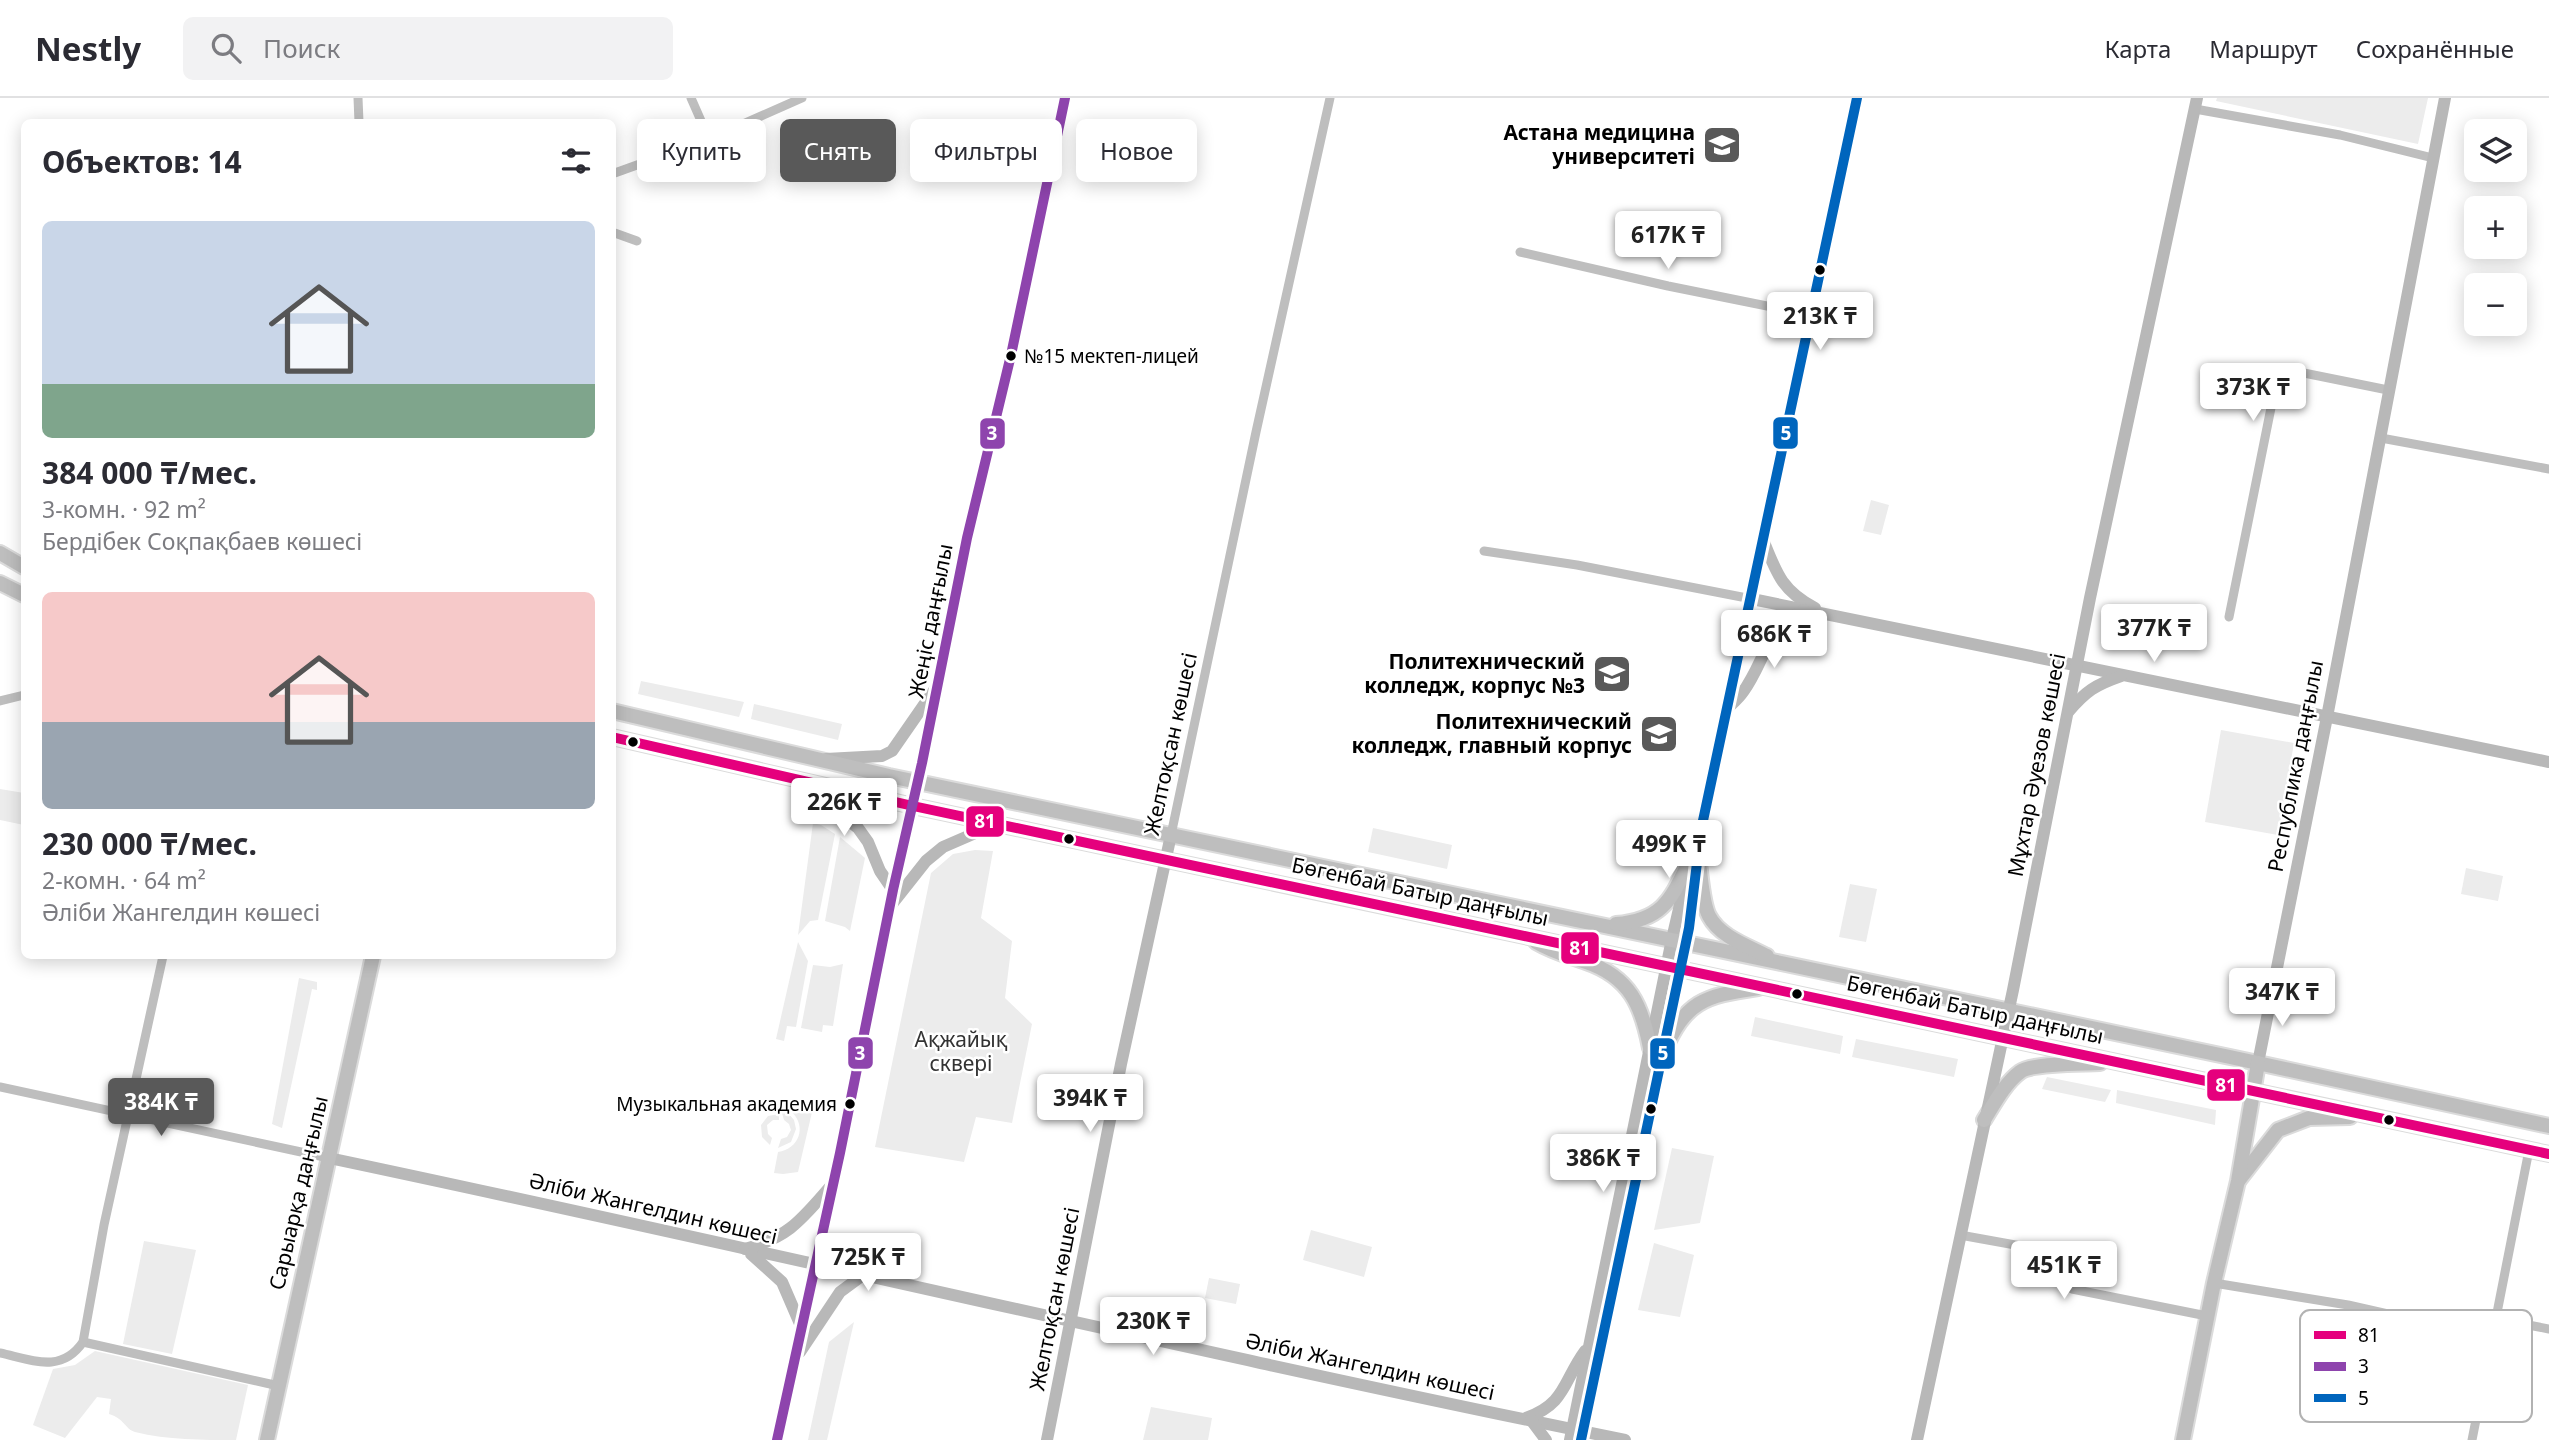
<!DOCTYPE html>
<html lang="ru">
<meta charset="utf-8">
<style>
:root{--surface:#fff;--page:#f2f2f3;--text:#2b2b33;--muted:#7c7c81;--line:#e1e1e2;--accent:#595959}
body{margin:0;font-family:"Noto Sans",sans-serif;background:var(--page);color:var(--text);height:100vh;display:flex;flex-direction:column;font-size:26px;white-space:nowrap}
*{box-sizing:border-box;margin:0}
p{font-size:23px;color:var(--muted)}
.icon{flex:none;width:38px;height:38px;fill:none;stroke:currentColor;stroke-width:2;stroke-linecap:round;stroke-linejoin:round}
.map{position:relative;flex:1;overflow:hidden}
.panel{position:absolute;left:21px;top:21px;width:595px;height:840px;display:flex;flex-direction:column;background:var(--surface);border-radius:10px;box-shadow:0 4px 18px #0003}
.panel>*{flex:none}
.hud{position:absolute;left:637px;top:21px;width:665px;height:63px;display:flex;gap:14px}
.buttons{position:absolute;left:2464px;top:21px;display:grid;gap:14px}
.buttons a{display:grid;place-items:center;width:63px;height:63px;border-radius:10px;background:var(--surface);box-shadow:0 4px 18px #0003;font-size:35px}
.price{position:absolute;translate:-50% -60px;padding:0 16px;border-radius:7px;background:#fff;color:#222;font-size:23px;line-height:46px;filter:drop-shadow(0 2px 4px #0008)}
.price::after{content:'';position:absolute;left:50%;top:42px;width:21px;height:16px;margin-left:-10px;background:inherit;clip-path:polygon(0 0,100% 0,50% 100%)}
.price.on{background:var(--accent);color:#fff}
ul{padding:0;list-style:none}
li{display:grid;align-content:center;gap:14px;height:371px;padding:0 21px}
li span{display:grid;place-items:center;height:217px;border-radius:10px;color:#555}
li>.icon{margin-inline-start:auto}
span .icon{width:126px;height:126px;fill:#fffc;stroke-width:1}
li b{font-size:30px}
h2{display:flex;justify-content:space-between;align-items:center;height:84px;padding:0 21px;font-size:30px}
.chip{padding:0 24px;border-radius:10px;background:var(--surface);box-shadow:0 4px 18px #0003;font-size:24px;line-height:63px}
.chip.on{background:var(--accent);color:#fff}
header{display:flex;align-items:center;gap:42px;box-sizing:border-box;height:98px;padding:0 35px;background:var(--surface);border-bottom:2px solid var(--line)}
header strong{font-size:33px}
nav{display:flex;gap:38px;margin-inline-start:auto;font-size:24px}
.search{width:490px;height:63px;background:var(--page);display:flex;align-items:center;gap:18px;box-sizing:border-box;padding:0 24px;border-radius:10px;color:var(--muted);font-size:26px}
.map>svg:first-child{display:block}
</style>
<header>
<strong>Nestly</strong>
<div class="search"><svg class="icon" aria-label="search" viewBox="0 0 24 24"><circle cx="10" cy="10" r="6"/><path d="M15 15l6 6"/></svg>Поиск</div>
<nav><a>Карта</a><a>Маршрут</a><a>Сохранённые</a></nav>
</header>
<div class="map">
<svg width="2549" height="1342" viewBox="0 0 2549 1342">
<rect width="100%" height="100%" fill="#fff"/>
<!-- green -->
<g fill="#ececec">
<polygon points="2217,0 2428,0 2418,46 2216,3"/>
<polygon points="1871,402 1889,407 1881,437 1863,433"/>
<polygon points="641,583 744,604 739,619 638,596"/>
<polygon points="754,606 842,626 838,642 751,621"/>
<polygon points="2221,632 2294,645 2278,737 2205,724"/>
<polygon points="0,691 24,695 24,727 0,722"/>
<polygon points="813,725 821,727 835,736 818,822 810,823 798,837"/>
<polygon points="1373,730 1452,747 1447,771 1368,754"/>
<polygon points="840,739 865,760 850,833 845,829 825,823"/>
<polygon points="975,752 993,753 981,820 1012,843 1005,900 1032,926 1012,1025 976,1019 964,1064 875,1049 931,775 953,756"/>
<polygon points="2466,770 2503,778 2498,803 2461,796"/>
<polygon points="1850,786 1877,791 1866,844 1839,839"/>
<polygon points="798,844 808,863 796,929 787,928 784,943 776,941"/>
<polygon points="843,866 833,928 823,927 822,934 801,930 813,867 830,869"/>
<polygon points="299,880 317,884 317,892 312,891 282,1030 272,1026"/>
<polygon points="1755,919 1843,938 1840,956 1751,938"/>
<polygon points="1856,941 1958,961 1954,979 1852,959"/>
<polygon points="2047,979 2111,992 2105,1004 2042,991"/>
<polygon points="2117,992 2216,1012 2215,1027 2116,1005"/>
<path d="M813,1010l-15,64 -15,2 -9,-1 4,-21c21,-3 29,-25 14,-40z"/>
<polygon points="782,1015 788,1015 794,1022 796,1031 791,1044 778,1050 781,1041 787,1039 791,1032 789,1026 784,1022"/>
<polygon points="779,1016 779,1022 773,1022 767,1027 768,1036 772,1040 770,1047 762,1039 761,1027 768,1018"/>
<polygon points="1672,1050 1714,1058 1700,1125 1654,1132"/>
<polygon points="1311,1132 1372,1149 1364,1179 1303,1162"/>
<polygon points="144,1143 196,1152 172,1256 123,1246"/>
<polygon points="1654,1145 1694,1157 1680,1219 1638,1212"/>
<polygon points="1209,1180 1240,1186 1236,1206 1205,1200"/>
<polygon points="854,1224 827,1342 808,1342 829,1244"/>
<path d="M95,1253l153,34 -12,55c-34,0 -68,0 -101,-8 -10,-3 -10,-13 -26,-18l2,-15 -14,-2 -32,41 -32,-13 20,-56 22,-4z"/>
<polygon points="1151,1309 1212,1320 1208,1342 1143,1342"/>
</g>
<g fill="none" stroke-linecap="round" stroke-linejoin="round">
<defs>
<g id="primary">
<polyline points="0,455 24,469"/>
<polyline points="0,485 24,497"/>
<polyline points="612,613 889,678 2230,959 2549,1028"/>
<polyline points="612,639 913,708 2549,1056"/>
<path d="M1698,759c3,16 4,46 11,59 11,21 39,30 58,40"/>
<path d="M1616,826c50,-4 56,-28 76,-68"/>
<path d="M1536,844c19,11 30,13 50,20 44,15 56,44 64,86"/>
<path d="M1663,955c23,-52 40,-57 95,-65"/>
<path d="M1984,1022c10,-16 21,-37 36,-48 11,-9 63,-8 80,-9"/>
<polyline points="2239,1082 2278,1032 2309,1020 2350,1019"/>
<polyline points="267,1342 373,858"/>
<polyline points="2183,1342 2214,1185 2238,1083 2258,965"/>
</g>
</defs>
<!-- primary casing -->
<use href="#primary" stroke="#dbdbdb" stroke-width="18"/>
<!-- street -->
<g stroke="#bebebe" stroke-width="9">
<polyline points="358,0 359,24"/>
<polyline points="691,0 709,41"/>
<polyline points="2195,11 2340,37 2433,60"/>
<polyline points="612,76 709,41 802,0"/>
<polyline points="612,134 637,143"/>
<polyline points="1520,154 1668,188 1811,217"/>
<polyline points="2381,340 2549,371"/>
<polyline points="1484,453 1577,467 1752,501"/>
<polyline points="2229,519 2279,270 2388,292"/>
<polyline points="0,603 24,597"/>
<polyline points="1171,737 1256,334 1330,0"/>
<polyline points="0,989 329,1060"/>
<path d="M1960,1137l94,17c11,11 9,25 18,37l135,27"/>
<polyline points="2214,1185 2348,1207 2494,1240"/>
<polyline points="2497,1221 2549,1231"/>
<polyline points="83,1244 279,1288"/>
<path d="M0,1255c32,7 61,21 83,-11l21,-117 59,-269"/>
<polyline points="2472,1342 2529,1052"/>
</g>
<!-- secondary -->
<g stroke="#b8b8b8" stroke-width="12">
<path d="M1764,444c13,33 19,49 51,66"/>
<polyline points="1752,501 2549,664"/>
<path d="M1728,610c5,-5 11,-10 15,-16 23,-32 22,-63 61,-82"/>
<path d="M2068,614c18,-21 27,-27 53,-36"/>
<polyline points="826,661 882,658 892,653 935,591"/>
<polyline points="798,682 858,730 868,744 880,773 893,792"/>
<polyline points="892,806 926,763 943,749 996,726"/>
<polyline points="2258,965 2327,619 2445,0"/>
<path d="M329,1060c432,91 862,194 1296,282"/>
<path d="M745,1151c44,-12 56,-29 85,-62"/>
<polyline points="751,1156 782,1184 801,1228"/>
<polyline points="800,1254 840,1194 863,1177"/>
<path d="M1526,1320c40,-14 37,-37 59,-67"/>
<polyline points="1531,1322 1546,1342"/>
<polyline points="777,1342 840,1055 893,792 922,665 967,440 1011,257 1065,0"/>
<polyline points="1047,1342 1121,966 1171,737"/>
<polyline points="1570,1342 1672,841 1687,776"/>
<polyline points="1581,1342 1689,830 1701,732 1857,0"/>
<polyline points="1917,1342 2013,892 2090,500 2197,0"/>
</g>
<!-- primary -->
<use href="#primary" stroke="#bebebe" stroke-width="14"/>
<defs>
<polyline id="bus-1" points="612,639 913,708 2549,1056"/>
<polyline id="bus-2" points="777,1342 840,1055 893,792 922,665 967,440 1011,257 1065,0"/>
<polyline id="bus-3" points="1581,1342 1689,830 1701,732 1857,0"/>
</defs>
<!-- bus-1 casing -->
<use href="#bus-1" stroke="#fff" stroke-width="16"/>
<!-- bus-2 casing -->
<use href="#bus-2" stroke="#fff" stroke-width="16"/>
<!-- bus-3 casing -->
<use href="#bus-3" stroke="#fff" stroke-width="16"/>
<!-- bus-1 -->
<use href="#bus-1" stroke="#e5007d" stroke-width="10"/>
<!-- bus-2 -->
<use href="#bus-2" stroke="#8e44ad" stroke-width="10"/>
<!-- bus-3 -->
<use href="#bus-3" stroke="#0065bd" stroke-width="10"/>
</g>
<!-- icons -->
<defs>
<symbol id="university-square" viewBox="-11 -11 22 22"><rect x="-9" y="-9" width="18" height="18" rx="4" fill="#595959" stroke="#fff"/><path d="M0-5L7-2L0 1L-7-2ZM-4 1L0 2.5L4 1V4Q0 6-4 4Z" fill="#fff"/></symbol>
</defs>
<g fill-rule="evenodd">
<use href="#university-square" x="1700" y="25" width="44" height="44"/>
<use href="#university-square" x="1590" y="554" width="44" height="44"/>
<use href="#university-square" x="1637" y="614" width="44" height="44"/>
</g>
<!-- markers -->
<g fill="#000" stroke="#fff" stroke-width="2.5">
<circle cx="1820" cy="172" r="6"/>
<circle cx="1011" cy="258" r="6"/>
<circle cx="633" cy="644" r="6"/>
<circle cx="1069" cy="741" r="6"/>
<circle cx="1797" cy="896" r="6"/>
<circle cx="850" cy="1006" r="6"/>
<circle cx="1651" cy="1011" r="6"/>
<circle cx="2389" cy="1022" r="6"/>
</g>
<g text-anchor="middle" stroke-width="5" stroke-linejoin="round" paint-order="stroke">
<!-- bus labels -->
<g font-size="19" fill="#000" stroke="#fff" text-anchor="start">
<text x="1024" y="265">№15 мектеп-лицей</text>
<text x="837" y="1013" text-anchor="end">Музыкальная академия</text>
</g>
<!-- poi labels -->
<g font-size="21" font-weight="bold" fill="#000" stroke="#fff" text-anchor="end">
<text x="1695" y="42">Астана медицина<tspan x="1695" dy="24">университеті</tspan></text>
<text x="1585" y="571">Политехнический<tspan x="1585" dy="24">колледж, корпус №3</tspan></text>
<text x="1632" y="631">Политехнический<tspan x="1632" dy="24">колледж, главный корпус</tspan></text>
</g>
<!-- street labels -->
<g font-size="21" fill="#000" stroke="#fff">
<text transform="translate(931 523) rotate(-79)" y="7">Жеңіс даңғылы</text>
<text transform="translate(1171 646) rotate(-78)" y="7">Желтоқсан көшесі</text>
<text transform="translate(2037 667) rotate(-79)" y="7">Мұхтар Әуезов көшесі</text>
<text transform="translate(2296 668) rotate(-79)" y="7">Республика даңғылы</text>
<text transform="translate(1420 794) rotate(12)" y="7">Бөгенбай Батыр даңғылы</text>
<text transform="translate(1975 912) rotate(12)" y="7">Бөгенбай Батыр даңғылы</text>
<text transform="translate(299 1095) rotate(-77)" y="7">Сарыарқа даңғылы</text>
<text transform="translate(653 1111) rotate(13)" y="7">Әліби Жангелдин көшесі</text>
<text transform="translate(1055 1201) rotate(-79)" y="7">Желтоқсан көшесі</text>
<text transform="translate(1370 1269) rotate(12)" y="7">Әліби Жангелдин көшесі</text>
</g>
<!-- park labels -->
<g font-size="21" fill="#333" stroke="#fff">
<text x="961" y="949">Ақжайық<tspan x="961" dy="24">сквері</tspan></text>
</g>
</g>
<!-- legend -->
<rect x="2300" y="1212" width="232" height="112" rx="10" fill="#fff" stroke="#b2b2b2" stroke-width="2"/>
<rect x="2314" y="1233" width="32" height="8" fill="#e5007d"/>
<rect x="2314" y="1264" width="32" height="9" fill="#8e44ad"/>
<rect x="2314" y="1296" width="32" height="8" fill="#0065bd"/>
<g font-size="19" fill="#000">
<text x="2358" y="1244">81</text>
<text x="2358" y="1275">3</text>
<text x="2358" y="1307">5</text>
</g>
<g stroke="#fff" stroke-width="2.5">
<rect x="1772" y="318" width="27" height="34" rx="7" fill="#0065bd"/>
<rect x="979" y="319" width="27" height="33" rx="7" fill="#8e44ad"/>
<rect x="965" y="707" width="40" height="33" rx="7" fill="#e5007d"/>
<rect x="1560" y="833" width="40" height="34" rx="7" fill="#e5007d"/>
<rect x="847" y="938" width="27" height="34" rx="7" fill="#8e44ad"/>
<rect x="1649" y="939" width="27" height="33" rx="7" fill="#0065bd"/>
<rect x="2206" y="970" width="40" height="34" rx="7" fill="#e5007d"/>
</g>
<g font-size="19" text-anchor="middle" font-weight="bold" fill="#fff">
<text x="1786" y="342">5</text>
<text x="992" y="342">3</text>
<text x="985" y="730">81</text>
<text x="1580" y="857">81</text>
<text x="860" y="962">3</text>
<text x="1663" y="962">5</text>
<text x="2226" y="994">81</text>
</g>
</svg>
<div class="buttons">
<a><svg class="icon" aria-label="layers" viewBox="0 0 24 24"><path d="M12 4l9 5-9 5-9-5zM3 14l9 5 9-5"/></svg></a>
<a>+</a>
<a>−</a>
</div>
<b class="price" style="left:1668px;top:173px">617K ₸</b>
<b class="price" style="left:1820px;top:254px">213K ₸</b>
<b class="price" style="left:2253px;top:325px">373K ₸</b>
<b class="price" style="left:2154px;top:566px">377K ₸</b>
<b class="price" style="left:1774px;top:572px">686K ₸</b>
<b class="price" style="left:844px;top:740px">226K ₸</b>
<b class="price" style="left:1669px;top:782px">499K ₸</b>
<b class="price" style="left:2282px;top:930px">347K ₸</b>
<b class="price" style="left:1090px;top:1036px">394K ₸</b>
<b class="price on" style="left:161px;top:1040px">384K ₸</b>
<b class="price" style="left:1603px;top:1096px">386K ₸</b>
<b class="price" style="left:868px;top:1195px">725K ₸</b>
<b class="price" style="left:2064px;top:1203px">451K ₸</b>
<b class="price" style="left:1153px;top:1259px">230K ₸</b>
<div class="hud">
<a class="chip">Купить</a>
<a class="chip on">Снять</a>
<a class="chip">Фильтры</a>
<a class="chip">Новое</a>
</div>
<section class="panel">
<h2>Объектов: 14<svg class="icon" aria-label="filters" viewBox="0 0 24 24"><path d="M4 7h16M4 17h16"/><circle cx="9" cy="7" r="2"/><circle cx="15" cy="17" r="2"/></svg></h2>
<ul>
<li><span style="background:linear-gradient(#c9d6e8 75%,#7fa58c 0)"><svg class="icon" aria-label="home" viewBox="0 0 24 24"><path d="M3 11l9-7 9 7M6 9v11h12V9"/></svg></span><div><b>384 000 ₸/мес.</b><p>3-комн. · 92 m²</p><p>Бердібек Соқпақбаев көшесі</p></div></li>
<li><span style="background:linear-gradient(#f6c9c9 60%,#9aa5b1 0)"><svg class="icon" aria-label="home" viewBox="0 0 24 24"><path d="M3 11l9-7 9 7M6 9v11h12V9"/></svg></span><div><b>230 000 ₸/мес.</b><p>2-комн. · 64 m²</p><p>Әліби Жангелдин көшесі</p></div></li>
</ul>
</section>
</div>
